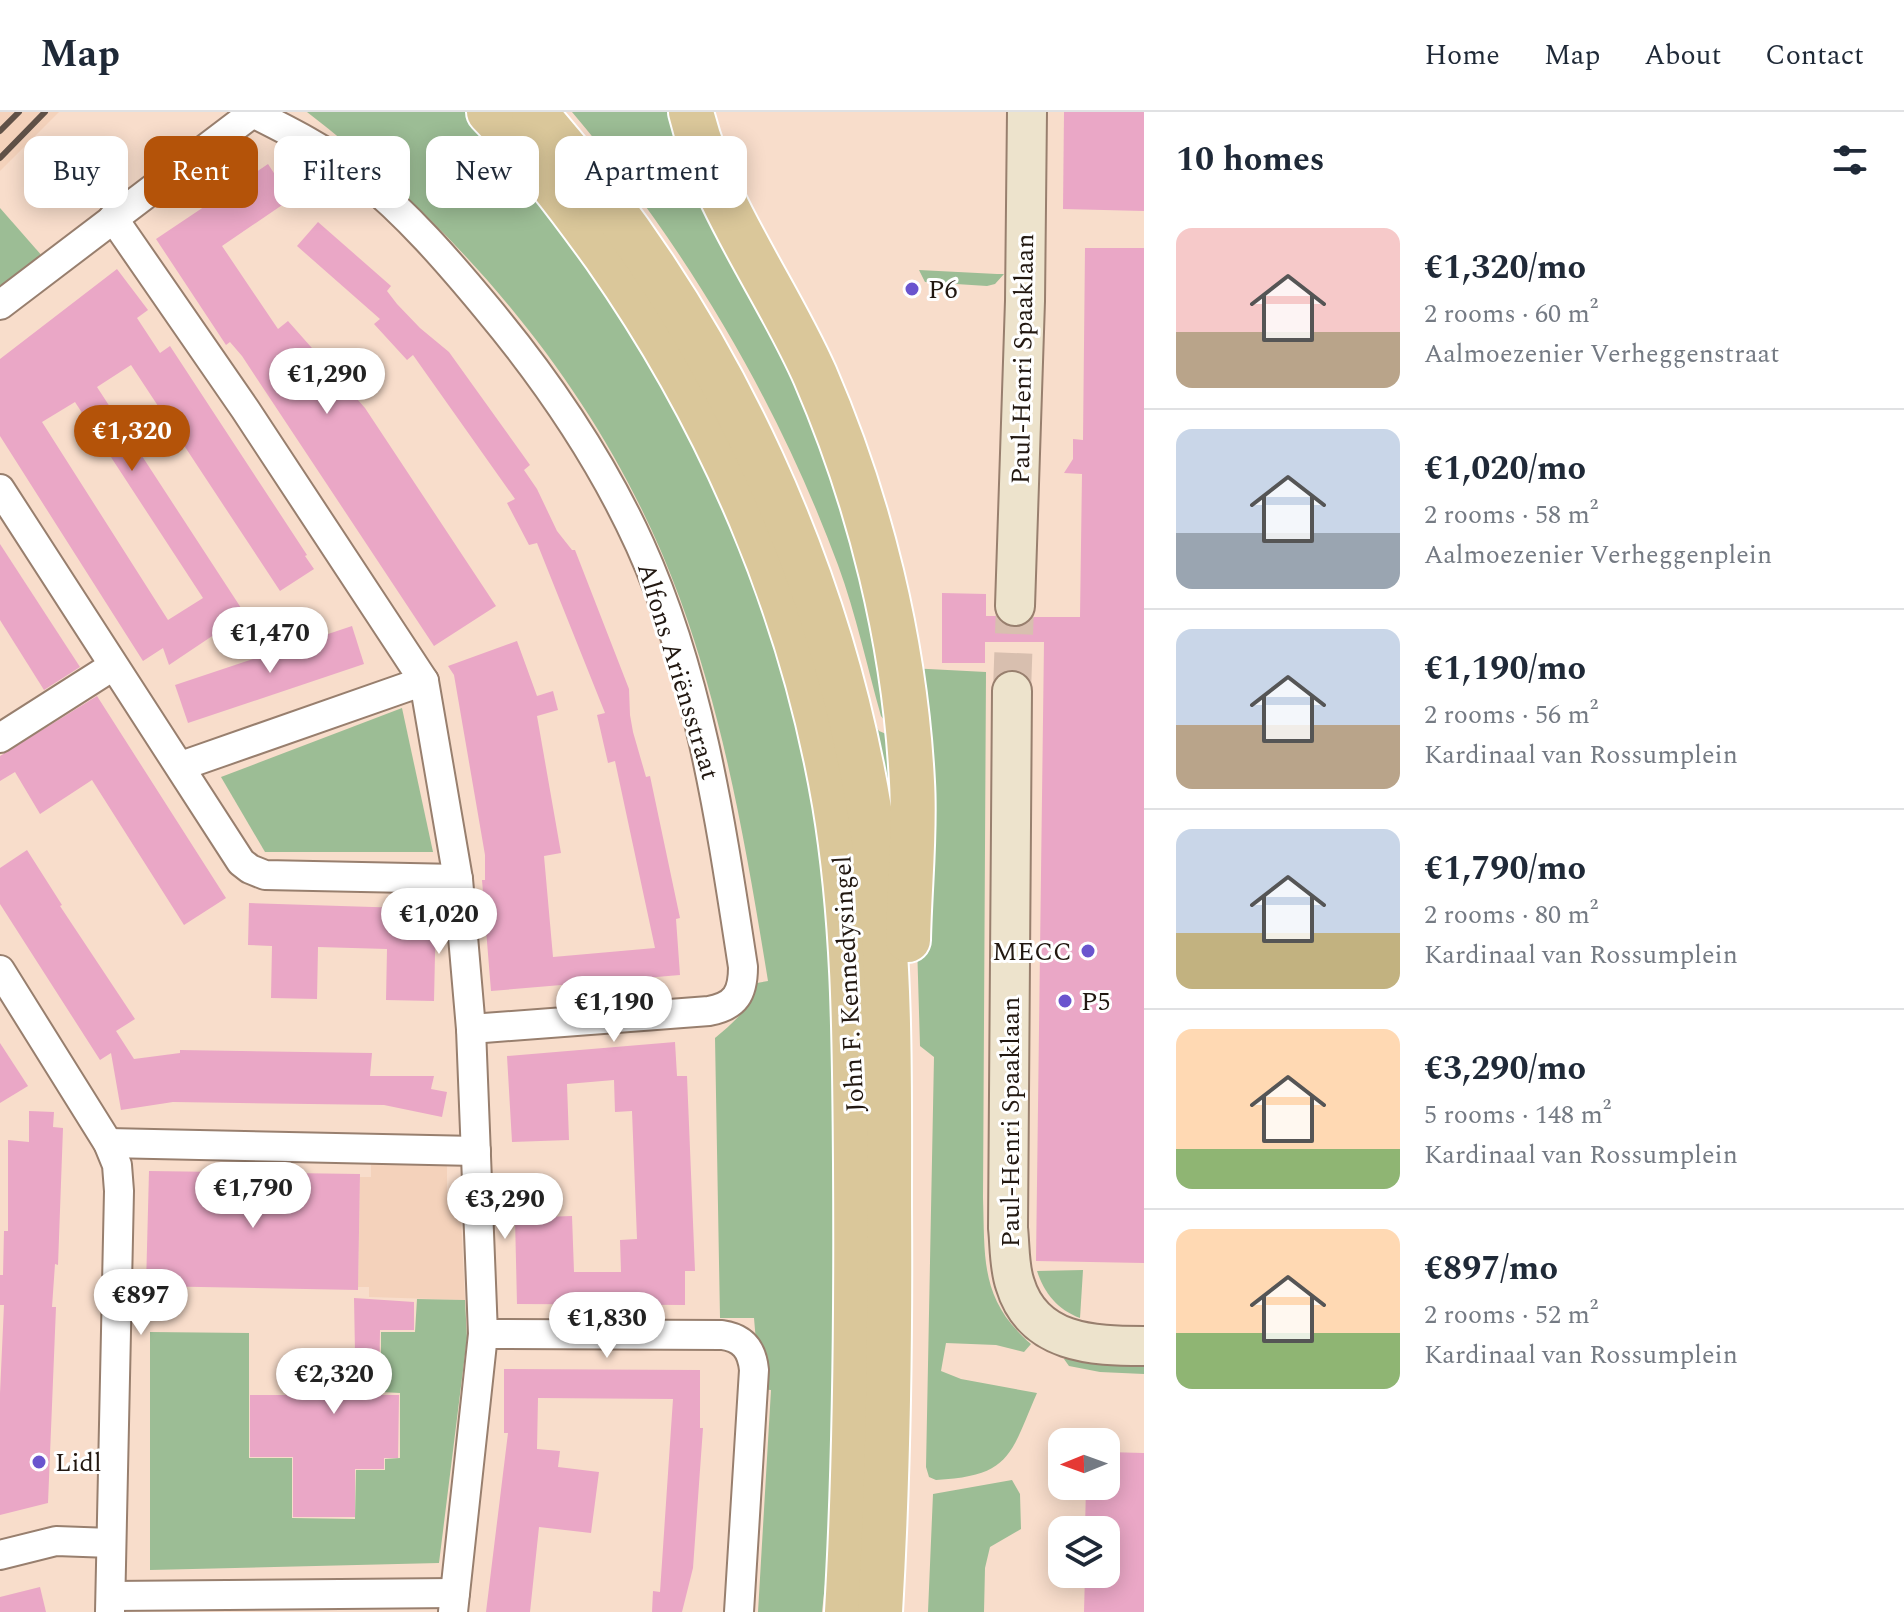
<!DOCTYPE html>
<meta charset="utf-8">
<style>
:root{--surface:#fff;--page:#f6f6f7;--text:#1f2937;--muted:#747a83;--line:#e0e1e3;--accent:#b45309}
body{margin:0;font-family:Spectral,serif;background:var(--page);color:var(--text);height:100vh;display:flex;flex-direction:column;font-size:30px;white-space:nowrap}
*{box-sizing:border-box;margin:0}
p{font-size:26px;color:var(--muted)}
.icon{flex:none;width:44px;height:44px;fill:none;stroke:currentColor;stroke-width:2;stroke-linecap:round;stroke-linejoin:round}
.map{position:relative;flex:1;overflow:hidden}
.details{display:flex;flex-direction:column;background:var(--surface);width:760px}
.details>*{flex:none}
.guide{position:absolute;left:24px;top:24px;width:760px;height:72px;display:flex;gap:16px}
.needle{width:52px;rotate:269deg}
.controls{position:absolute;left:1048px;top:1316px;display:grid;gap:16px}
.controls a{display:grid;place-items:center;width:72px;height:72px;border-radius:16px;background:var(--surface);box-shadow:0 4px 20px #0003;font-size:40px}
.price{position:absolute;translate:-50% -68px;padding:0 18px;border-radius:28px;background:#fff;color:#222;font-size:26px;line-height:52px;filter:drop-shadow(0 2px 4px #0008)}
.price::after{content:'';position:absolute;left:50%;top:48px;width:24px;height:18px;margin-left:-12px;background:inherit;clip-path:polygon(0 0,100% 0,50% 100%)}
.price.on{background:var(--accent);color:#fff}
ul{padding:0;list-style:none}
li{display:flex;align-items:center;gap:24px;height:200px;padding:0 32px}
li+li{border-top:2px solid var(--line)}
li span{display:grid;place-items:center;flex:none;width:224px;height:160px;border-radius:16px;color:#555}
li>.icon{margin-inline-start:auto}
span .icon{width:96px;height:96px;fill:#fffc;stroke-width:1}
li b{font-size:34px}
h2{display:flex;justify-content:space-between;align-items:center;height:96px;padding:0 32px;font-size:34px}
.tag{padding:0 28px;border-radius:16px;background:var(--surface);box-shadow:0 4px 20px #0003;font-size:28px;line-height:72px}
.tag.on{background:var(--accent);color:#fff}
header{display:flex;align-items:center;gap:48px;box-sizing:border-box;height:112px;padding:0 40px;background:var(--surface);border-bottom:2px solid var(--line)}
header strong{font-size:38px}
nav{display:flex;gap:44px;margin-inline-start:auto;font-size:28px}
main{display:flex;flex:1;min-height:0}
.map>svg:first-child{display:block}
</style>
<header>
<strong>Map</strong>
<nav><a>Home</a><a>Map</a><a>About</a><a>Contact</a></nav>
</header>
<main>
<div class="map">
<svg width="1144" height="1500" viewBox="0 0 1144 1500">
<rect width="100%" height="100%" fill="#f8ddcb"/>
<!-- built -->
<g fill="#f4d2bb">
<polygon points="0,0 59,0 0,59"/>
<polygon points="371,1050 447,1051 447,1086 460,1087 465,1188 369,1185 369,1175 358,1175 360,1065 371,1065"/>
</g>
<!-- green -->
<g fill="#9cbd95">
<path d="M307,0h162l137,168 111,196 84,236 34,199 5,534 -18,167h-64l13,-222 -11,-1 -6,-71h-34l-5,-280c18,-15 37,-31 42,-55l11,-2c-21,-129 -43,-259 -88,-382 -72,-197 -209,-360 -373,-487z"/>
<path d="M572,0h111l169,388 37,226 -8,-10c-14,-50 -25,-102 -43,-151 -61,-165 -153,-319 -266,-453z"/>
<polygon points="0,96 43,145 0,179"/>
<polygon points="919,158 997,162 1004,162 995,172 987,174 925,170"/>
<path d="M909,556l77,4 -3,526c2,62 -3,102 48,146l-7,8 -28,-7 -50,-2 -5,28 20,8 76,14c-27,62 -26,83 -101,87l-7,-3 -3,-10 8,-410 -14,-11z"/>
<polygon points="402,596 433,740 265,740 221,665"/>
<polygon points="872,607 879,619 891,624 894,727"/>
<path d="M1083,1158l-3,48c-22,-8 -36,-25 -43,-47z"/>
<polygon points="417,1187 465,1188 467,1226 439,1451 150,1458 150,1220 249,1221 249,1346 292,1346 292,1406 355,1407 356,1358 385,1358 385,1347 400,1346 400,1281 381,1280 381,1220 415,1220"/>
<polygon points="1068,1243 1122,1253 1144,1253 1144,1262 1100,1260 1069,1254 1064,1247"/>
<polygon points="1012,1368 1020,1382 1021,1417 990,1435 985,1456 984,1500 928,1500 933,1382"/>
</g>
<!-- building -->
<g fill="#eaa7c6" fill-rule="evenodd">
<polygon points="1064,0 1144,0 1144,99 1063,97"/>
<polygon points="268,52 291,87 222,134 278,217 288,209 365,296 496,494 434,534 242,244 230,230 226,233 156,127"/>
<polygon points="318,110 391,174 387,179 397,192 420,216 449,240 530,353 524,358 537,377 557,419 572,438 575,438 629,577 630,603 633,620 646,665 650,664 680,806 676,807 680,863 491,879 482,768 485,768 485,743 454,563 448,554 517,529 537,584 553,579 558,598 537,604 561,741 544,744 553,845 655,836 615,649 608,651 597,603 605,601 537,431 529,433 507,391 515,387 413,243 407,248 374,212 380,207 297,134"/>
<polygon points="1085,136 1144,136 1144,1151 1036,1149 1044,530 985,530 985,551 942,551 942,481 986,482 986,504 996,504 1003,512 1014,516 1026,513 1034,505 1080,505 1082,362 1064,361 1073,347 1073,327 1083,328"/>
<path d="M117,157l31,41 -11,8 23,35 10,-7 137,209 -2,1 9,13 -34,22 -149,-226 -34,22 148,227 -76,51 -6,-17 -20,13 -143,-225v-77zM75,290l128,196 -35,22 -126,-198z"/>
<polygon points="0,432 80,555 44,578 0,508"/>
<polygon points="352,514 364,552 188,611 175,573"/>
<polygon points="97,584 226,786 184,813 92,668 40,702 15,660 0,669 0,644"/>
<polygon points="27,738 62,793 60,794 135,907 116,919 134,947 180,941 180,938 372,941 370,964 434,964 431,977 447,980 442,1005 384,993 173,990 121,998 111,941 100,948 0,792 0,756"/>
<polygon points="249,791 436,797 434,889 386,888 387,837 318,835 317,887 271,886 272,834 248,833"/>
<polygon points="675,930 677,964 687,964 695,1159 685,1159 685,1193 517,1192 515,1106 572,1104 574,1160 621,1160 620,1128 637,1127 632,999 615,1000 614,968 567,972 569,1028 512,1030 507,944"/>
<polygon points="0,931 28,974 0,991"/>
<polygon points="29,999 54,1000 53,1015 63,1016 58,1153 55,1152 52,1195 56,1195 48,1391 0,1403 0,1281 4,1193 0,1193 0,1163 3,1163 4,1119 8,1119 8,1028 29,1030"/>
<polygon points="149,1059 360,1062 358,1178 146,1174"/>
<polygon points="354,1186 414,1190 414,1218 380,1218 379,1283 399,1283 398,1346 384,1346 384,1357 355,1357 355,1405 293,1405 293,1345 250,1345 250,1283 293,1283 293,1240 355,1240"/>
<polygon points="504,1257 700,1258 700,1316 703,1316 693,1456 682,1500 652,1500 653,1479 660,1480 673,1287 538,1286 537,1337 560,1339 558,1355 599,1360 591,1421 539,1415 530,1500 486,1500 508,1321 504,1321"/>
<polygon points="1106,1340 1144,1341 1144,1500 1084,1500 1085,1462 1106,1462 1106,1418 1085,1418 1086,1374 1106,1374"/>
<polygon points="40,1475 46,1500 0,1500 0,1485"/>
</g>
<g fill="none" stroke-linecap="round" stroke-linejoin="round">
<!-- secondary-tunnel -->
<polyline stroke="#d8bfaf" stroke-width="38" stroke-dasharray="38 19" stroke-linecap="butt" points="1012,579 1015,494"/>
<defs>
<g id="street">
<path d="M251,0c38,19 76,38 109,64 48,39 87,84 126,131 61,73 114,150 154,238 60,132 81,279 103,422 0,26 -7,39 -34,44l-238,18"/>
<polyline points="113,106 245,297 424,569"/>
<polyline points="0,193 254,0"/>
<polyline points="0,377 241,750 250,757 265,763 458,767"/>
<polyline points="0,626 113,554"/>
<polyline points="181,654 424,569 458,767 471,917 483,1222 453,1500"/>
<polyline points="0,858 108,1031 117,1053 119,1079 110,1500"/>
<polyline points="108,1031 476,1039"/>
<path d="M483,1222l239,1c21,3 30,14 32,35l-15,242"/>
<polyline points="0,1443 56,1429 111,1431"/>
<polyline points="111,1484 455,1481"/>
</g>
<g id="secondary">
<polyline points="1015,494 1025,189 1027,0"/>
<path d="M1012,579l-4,537c2,18 1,39 7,56 18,60 78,62 129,62"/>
</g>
<g id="primary">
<path d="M489,0c43,44 80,93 116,143 115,164 196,351 230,549 20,119 20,240 21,360 1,149 0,299 -9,448"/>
<path d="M534,0c185,208 308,473 343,751 14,113 12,228 12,342 1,136 -1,272 -9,407"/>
<path d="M691,0c23,95 85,175 124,263 55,127 90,268 97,407 3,52 -3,105 -4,158"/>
</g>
</defs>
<!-- street casing -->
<use href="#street" stroke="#987f6e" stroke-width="32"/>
<!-- secondary casing -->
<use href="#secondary" stroke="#987f6e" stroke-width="42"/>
<!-- primary casing -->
<use href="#primary" stroke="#fff" stroke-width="48"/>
<!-- street -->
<use href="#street" stroke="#fff" stroke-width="28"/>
<!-- secondary -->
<use href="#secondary" stroke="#ede3cc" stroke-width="38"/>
<!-- primary -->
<use href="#primary" stroke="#dac79a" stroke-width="44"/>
<!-- rail -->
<g stroke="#605147" stroke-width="6">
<polyline points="0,19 19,0"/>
<polyline points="0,46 45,0"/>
</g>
</g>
<!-- markers -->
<g fill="#6a54ce" stroke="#fff" stroke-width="3">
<circle cx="912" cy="177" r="8"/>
<circle cx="1088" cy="839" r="8"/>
<circle cx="1065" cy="889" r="8"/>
<circle cx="39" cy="1350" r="8"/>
</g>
<g text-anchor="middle" stroke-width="6" stroke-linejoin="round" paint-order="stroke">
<!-- poi labels -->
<g font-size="26" fill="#221811" stroke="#fff" text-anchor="start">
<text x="928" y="186">P6</text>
<text x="1072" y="848" text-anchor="end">MECC</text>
<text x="1081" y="898">P5</text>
<text x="55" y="1359">Lidl</text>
</g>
<!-- street labels -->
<g font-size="26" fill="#221811" stroke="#fff">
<text transform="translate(1022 247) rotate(-89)" y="9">Paul-Henri Spaaklaan</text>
<text transform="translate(679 559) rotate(73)" y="9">Alfons Ariënsstraat</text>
<text transform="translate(848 872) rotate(-93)" y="9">John F. Kennedysingel</text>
<text transform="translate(1010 1010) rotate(-90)" y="9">Paul-Henri Spaaklaan</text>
</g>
</g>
</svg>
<div class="controls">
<a><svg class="needle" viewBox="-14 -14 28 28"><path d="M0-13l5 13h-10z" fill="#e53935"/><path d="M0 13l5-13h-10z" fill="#747a83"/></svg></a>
<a><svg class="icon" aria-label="layers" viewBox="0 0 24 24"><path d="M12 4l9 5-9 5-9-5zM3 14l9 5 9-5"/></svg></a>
</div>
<b class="price" style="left:327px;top:304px">€1,290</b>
<b class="price on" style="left:132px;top:361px">€1,320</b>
<b class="price" style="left:270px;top:563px">€1,470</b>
<b class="price" style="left:439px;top:844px">€1,020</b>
<b class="price" style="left:614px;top:932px">€1,190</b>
<b class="price" style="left:253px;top:1118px">€1,790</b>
<b class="price" style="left:505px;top:1129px">€3,290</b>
<b class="price" style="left:141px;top:1225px">€897</b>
<b class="price" style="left:607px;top:1248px">€1,830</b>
<b class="price" style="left:334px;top:1304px">€2,320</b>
<div class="guide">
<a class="tag">Buy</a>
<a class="tag on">Rent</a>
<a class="tag">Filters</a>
<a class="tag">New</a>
<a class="tag">Apartment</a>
</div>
</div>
<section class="details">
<h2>10 homes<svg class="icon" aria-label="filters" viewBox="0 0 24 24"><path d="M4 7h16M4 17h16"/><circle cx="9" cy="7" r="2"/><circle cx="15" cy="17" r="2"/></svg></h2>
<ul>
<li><span style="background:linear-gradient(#f6c9c9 65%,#b9a48a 0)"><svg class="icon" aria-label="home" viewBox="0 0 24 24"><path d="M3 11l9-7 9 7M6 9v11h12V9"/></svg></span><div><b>€1,320/mo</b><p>2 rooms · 60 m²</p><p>Aalmoezenier Verheggenstraat</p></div></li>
<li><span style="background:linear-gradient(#c9d6e8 65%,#9aa5b1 0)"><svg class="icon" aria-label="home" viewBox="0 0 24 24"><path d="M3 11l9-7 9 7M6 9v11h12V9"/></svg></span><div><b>€1,020/mo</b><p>2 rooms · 58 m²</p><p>Aalmoezenier Verheggenplein</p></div></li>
<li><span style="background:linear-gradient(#c9d6e8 60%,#b9a48a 0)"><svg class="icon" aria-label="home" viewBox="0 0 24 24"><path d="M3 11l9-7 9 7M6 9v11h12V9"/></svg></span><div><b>€1,190/mo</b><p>2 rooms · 56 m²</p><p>Kardinaal van Rossumplein</p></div></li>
<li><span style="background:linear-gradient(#c9d6e8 65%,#c2b280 0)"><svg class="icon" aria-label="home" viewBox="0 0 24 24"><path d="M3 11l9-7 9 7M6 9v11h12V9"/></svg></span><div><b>€1,790/mo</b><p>2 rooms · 80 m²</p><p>Kardinaal van Rossumplein</p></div></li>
<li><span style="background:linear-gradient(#ffd9b3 75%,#8fb573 0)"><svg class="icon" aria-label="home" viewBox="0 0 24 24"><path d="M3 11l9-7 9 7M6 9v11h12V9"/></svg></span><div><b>€3,290/mo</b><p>5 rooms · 148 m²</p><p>Kardinaal van Rossumplein</p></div></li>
<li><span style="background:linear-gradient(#ffd9b3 65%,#8fb573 0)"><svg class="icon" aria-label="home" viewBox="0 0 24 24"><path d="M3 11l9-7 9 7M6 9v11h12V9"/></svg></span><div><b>€897/mo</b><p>2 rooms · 52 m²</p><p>Kardinaal van Rossumplein</p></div></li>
</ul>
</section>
</main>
